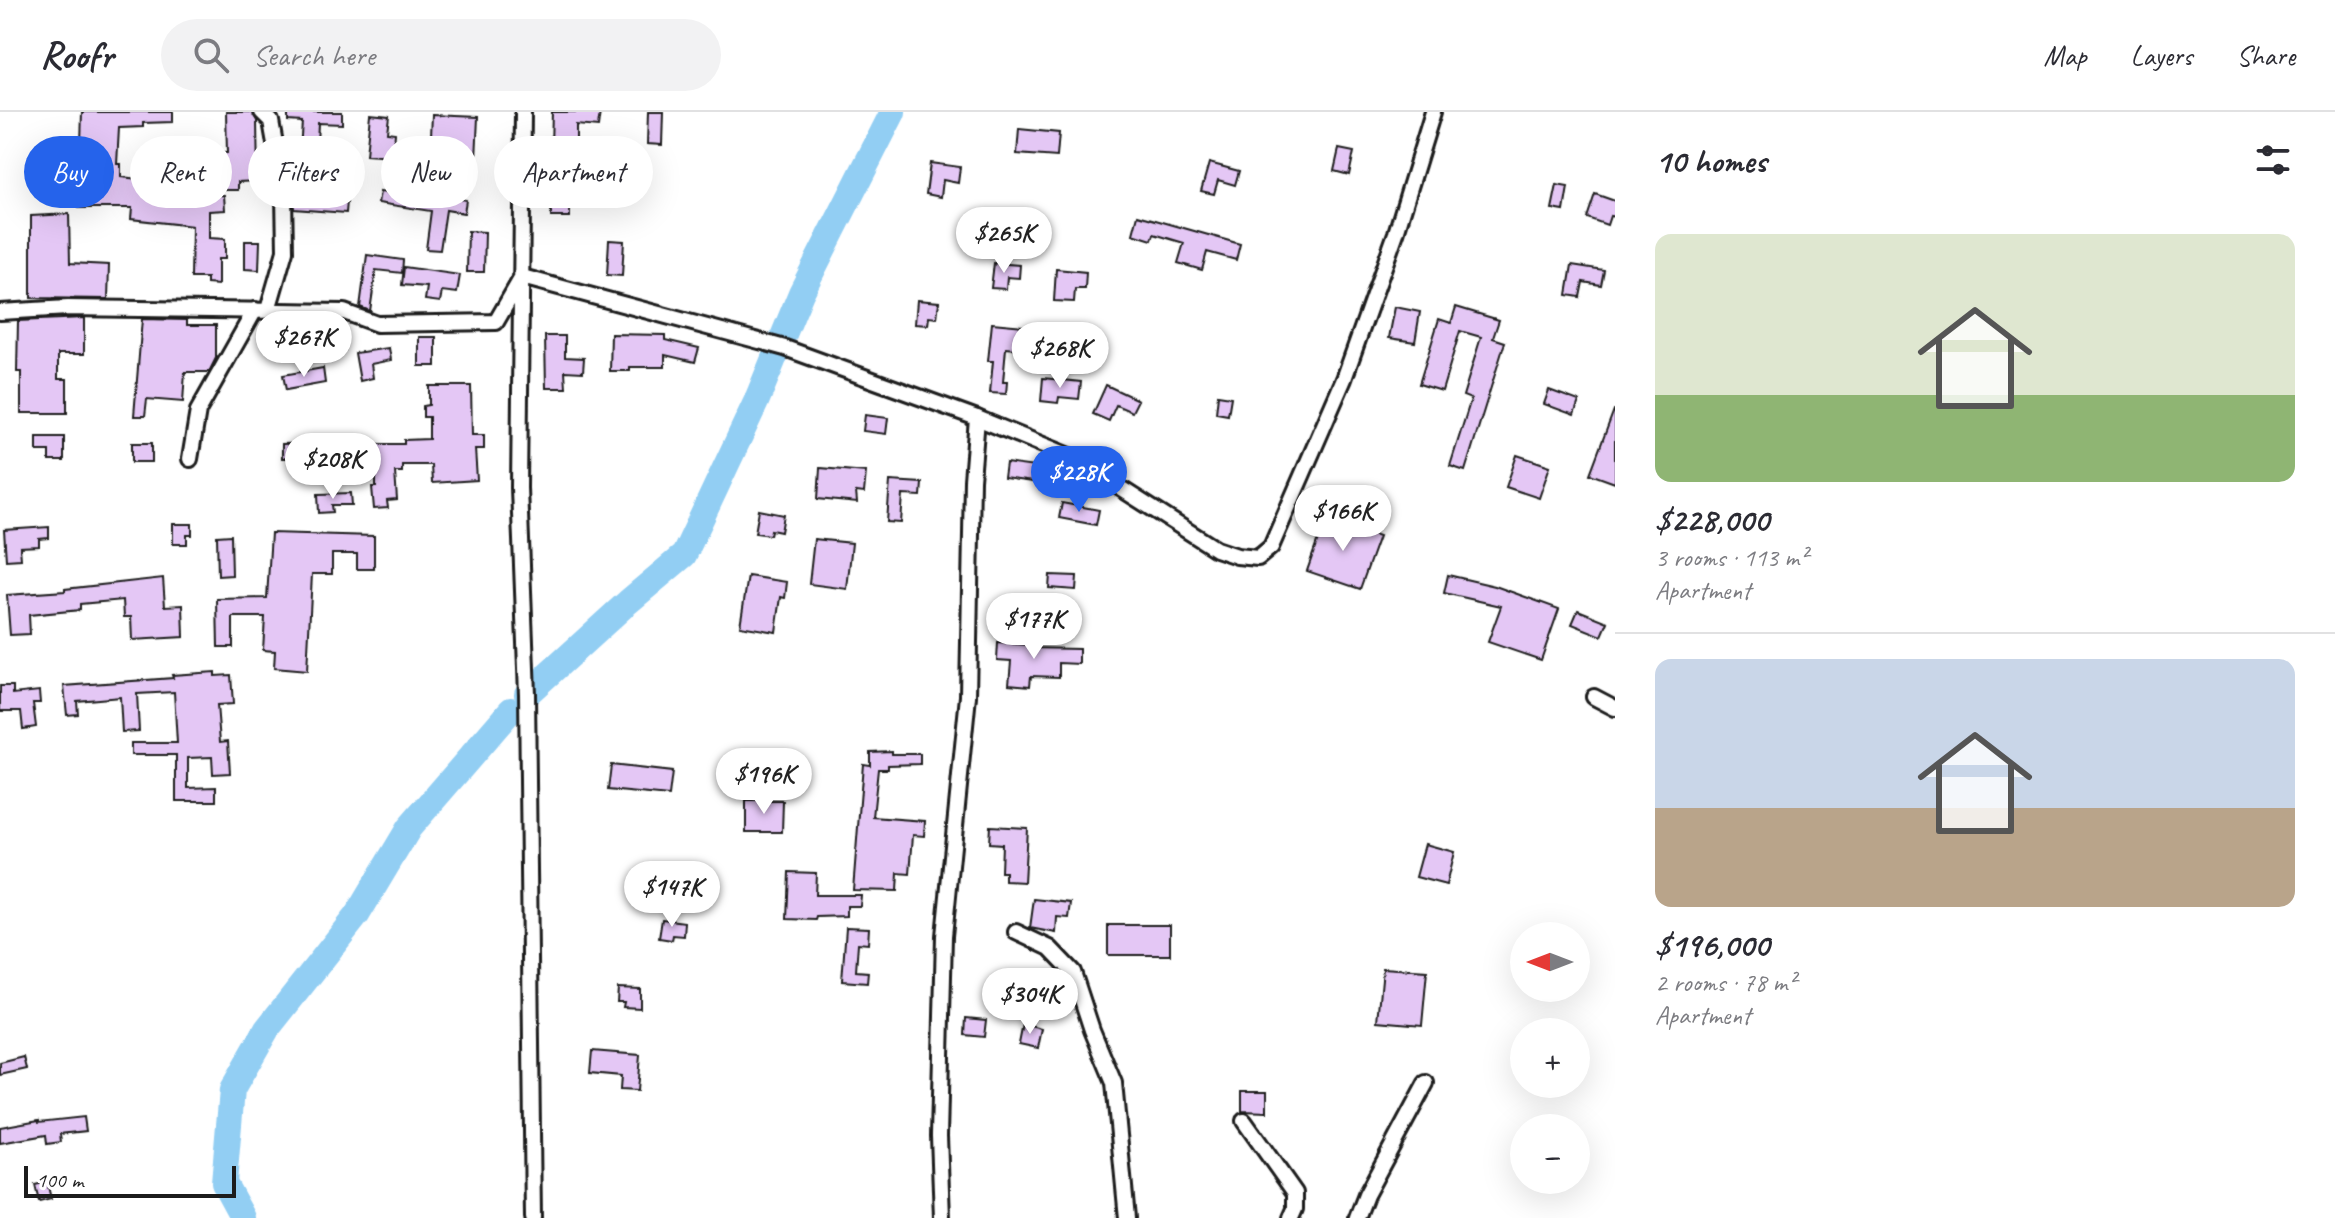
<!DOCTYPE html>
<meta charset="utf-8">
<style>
:root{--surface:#fff;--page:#f2f2f3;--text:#2b2b33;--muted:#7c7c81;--line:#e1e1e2;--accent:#2563eb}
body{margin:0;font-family:Caveat,sans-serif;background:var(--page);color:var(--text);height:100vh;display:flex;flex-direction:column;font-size:30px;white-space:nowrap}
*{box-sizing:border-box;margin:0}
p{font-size:26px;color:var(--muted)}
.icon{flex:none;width:44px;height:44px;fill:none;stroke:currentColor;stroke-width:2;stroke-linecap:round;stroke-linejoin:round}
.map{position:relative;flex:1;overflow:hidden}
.panel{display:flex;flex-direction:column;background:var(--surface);width:720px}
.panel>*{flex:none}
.hud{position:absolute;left:24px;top:24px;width:760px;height:72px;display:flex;gap:16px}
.needle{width:52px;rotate:270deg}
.controls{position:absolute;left:1510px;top:810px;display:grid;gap:16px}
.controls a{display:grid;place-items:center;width:80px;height:80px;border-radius:50%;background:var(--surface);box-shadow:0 8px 32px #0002;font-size:40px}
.scale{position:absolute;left:24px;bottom:20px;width:212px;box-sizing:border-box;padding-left:8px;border:4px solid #1c1c1c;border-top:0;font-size:22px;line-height:28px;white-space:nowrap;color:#1c1c1c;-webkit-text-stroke:6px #fff;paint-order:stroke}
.price{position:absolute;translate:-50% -68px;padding:0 18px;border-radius:28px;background:#fff;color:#222;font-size:26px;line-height:52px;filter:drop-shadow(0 2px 4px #0008)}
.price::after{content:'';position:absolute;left:50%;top:48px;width:24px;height:18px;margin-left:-12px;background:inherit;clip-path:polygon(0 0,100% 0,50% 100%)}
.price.selected{background:var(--accent);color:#fff}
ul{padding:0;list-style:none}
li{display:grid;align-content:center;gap:16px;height:424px;padding:0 40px}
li+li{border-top:2px solid var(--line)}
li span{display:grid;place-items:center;height:248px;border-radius:16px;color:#555}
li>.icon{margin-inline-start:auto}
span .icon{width:144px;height:144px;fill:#fffc;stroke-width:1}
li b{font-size:34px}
h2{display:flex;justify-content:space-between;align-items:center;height:96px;padding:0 40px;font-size:34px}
.chip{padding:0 28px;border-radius:36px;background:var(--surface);box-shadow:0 8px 32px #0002;font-size:28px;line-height:72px}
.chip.selected{background:var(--accent);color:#fff}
header{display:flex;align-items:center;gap:48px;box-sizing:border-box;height:112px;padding:0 40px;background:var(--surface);border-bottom:2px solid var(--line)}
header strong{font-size:38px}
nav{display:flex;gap:44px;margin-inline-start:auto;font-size:28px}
.search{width:560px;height:72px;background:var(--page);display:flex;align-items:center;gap:20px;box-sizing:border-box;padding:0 28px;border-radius:44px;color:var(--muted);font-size:30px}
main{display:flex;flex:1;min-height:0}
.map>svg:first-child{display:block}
</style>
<header>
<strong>Roofr</strong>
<div class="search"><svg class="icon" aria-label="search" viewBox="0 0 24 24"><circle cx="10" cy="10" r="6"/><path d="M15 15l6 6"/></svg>Search here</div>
<nav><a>Map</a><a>Layers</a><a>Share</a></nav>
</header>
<main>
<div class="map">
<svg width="1615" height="1106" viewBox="0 0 1615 1106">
<rect width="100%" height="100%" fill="#fff"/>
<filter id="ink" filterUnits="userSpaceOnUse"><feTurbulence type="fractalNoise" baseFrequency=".0125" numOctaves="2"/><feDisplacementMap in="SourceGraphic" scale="16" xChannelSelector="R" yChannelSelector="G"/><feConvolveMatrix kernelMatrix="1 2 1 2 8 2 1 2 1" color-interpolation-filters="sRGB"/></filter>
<g filter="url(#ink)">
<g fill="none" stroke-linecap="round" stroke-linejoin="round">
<!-- river -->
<g stroke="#92cef3" stroke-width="26">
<polyline points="527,582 628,490 684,443 756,290 801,181 893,0"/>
<polyline points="243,1106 224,1071 232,978 267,917 357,803 409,716 511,598"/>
</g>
</g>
<!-- building -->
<g fill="#e4c7f5" stroke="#1c1c1c" stroke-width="2">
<polygon points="82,0 173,0 173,10 143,11 143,15 119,16 117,52 121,52 121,65 167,70 167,39 185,39 182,84 224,83 225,98 209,99 209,126 225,127 225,147 218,147 218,173 207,172 207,166 191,166 192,114 131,107 132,96 79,96"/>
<polygon points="226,0 252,0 257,9 258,69 238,70 238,78 224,78 223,41 227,41"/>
<polygon points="288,0 342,0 342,12 318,11 316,53 350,56 346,101 294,97 293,79 297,79 302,10 288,9"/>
<polygon points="552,0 600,0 598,15 576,13 576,34 551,34"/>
<polygon points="648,0 663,0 662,33 647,32"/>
<polygon points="370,2 389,4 387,20 395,21 393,45 366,43"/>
<polygon points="432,3 478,5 476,47 430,45"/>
<polygon points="1019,17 1059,21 1057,45 1017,42"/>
<polygon points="1339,37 1354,40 1349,63 1334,59"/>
<polygon points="930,51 960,55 958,71 943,68 941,85 926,82"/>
<polygon points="1209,51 1239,59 1235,73 1218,68 1214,82 1201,79"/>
<rect x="551" y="55" width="19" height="50"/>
<polygon points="1557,73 1568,75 1564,99 1552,97"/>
<polygon points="380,80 433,88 434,83 466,88 464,101 446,98 440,138 426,137 431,99 378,91"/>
<polygon points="1595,82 1615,89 1615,105 1610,104 1607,113 1587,106"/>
<polygon points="69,102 70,151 109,153 108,187 31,186 31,104"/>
<polygon points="1138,103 1240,132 1236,148 1207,140 1202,158 1178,151 1184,131 1154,122 1152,128 1133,122"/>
<polygon points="468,119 485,120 484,160 467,160"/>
<polygon points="609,128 624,129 622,164 607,163"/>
<polygon points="245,129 260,129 259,158 245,157"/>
<polygon points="367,143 403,148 402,161 376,158 370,199 360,195"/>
<polygon points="994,151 1020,153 1019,166 1007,165 1006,177 991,176"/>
<polygon points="1572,153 1604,158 1601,173 1583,170 1580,185 1567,183"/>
<polygon points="404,155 460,163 457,181 442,179 440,190 425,188 427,175 402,173"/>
<polygon points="1056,157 1086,160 1085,177 1075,177 1074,190 1054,189"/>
<polygon points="917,188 939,190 937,206 929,205 928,213 915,212"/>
<polygon points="1395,195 1420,200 1415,230 1389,226"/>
<polygon points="1456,195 1499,208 1493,226 1505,230 1465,359 1450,354 1471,287 1463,284 1481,225 1460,219 1442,279 1419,272 1439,207 1451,211"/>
<polygon points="84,206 84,242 58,242 58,267 67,267 67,301 21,301 21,260 17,260 18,209"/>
<polygon points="142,207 187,208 187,213 216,213 216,246 209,260 185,260 183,290 147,287 145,304 134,304"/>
<polygon points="992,211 1055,217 1056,213 1102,225 1095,252 1078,248 1081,237 1040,228 1039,239 1006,236 1003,270 1007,270 1006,282 990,281 993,249 988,249"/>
<polygon points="344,213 345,238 327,238 327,232 299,233 298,214"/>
<polygon points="611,222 665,223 665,228 699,236 695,250 665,243 665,255 630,255 630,259 610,259"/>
<polygon points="545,224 565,224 565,245 584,246 583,260 565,259 566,276 546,276"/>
<rect x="419" y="225" width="17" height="29"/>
<polygon points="389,236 391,248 371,252 373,266 360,269 355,241"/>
<polygon points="323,256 325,271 286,278 283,263"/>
<polygon points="1043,266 1081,270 1079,287 1059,285 1058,291 1041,289"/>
<polygon points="1106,273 1138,288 1132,300 1116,293 1109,309 1093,302"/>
<polygon points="429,274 471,274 472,323 484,323 484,337 475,337 477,368 432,371 431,353 402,353 402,360 395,360 397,388 387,389 388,396 374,397 372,375 376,375 376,332 404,332 404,328 429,327 429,305 423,305 423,294 429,293"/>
<polygon points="1549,278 1579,289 1574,303 1544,292"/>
<polygon points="1218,283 1231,285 1228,303 1216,301"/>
<polygon points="1614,298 1615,298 1615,371 1590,362"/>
<polygon points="865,303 888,306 886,322 863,319"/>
<polygon points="37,325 64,325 64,349 49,349 49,339 37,339"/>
<rect x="132" y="331" width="20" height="19"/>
<polygon points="321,331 322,346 282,346 282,332"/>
<polygon points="1517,343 1550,354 1539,386 1506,375"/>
<polygon points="1006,351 1035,355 1033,370 1004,366"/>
<polygon points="820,356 866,360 864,381 856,380 857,391 818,387"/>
<polygon points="890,369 922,371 921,384 903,383 901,411 887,410"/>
<polygon points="351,381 352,393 332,393 333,400 319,401 318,382"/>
<polygon points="1062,391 1099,398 1096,413 1059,406"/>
<polygon points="759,398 784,403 781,420 771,418 770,423 755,421"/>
<polygon points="1326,405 1379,424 1360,477 1307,459"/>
<polygon points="173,412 192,412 192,423 187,423 187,432 173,432"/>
<polygon points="49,415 49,426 39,427 39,434 20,435 21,447 6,448 4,418"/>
<polygon points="271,421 374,424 374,457 357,457 357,442 332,442 332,462 312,462 307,559 274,556 275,539 263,538 265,505 233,505 233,535 218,535 217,487 267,486"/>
<polygon points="231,423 232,463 218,464 217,424"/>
<polygon points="814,427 852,431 847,477 809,472"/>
<polygon points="1050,463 1077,464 1076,478 1049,476"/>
<polygon points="1448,463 1495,474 1559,497 1541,548 1488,530 1501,494 1444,481"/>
<polygon points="748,464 787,470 785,486 781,485 776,520 740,514"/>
<polygon points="163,466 165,494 183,493 184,525 132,528 131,505 124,505 123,488 80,492 80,498 29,503 30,522 10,523 7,483 65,479 65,477"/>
<polygon points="1578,498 1608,510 1602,524 1572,512"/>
<polygon points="998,531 1033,533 1033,536 1079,537 1079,552 1059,551 1059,565 1031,564 1030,574 1009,572 1011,549 997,548"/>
<polygon points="215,560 215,564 231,563 233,592 217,593 220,630 228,629 230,661 213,662 212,645 188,646 188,676 216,675 216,689 176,689 176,643 131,643 131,631 177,631 174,580 137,582 139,619 122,620 120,585 77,589 78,602 67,603 64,574 173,566 172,563"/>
<polygon points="0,574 13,574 13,582 39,579 40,591 33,591 36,615 23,617 21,599 0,599"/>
<polygon points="892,639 892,642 920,642 920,652 888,653 888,657 878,657 873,705 925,709 924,724 913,723 910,762 898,761 897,779 853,778 863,652 870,653 870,640"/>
<polygon points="611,653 672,660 669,684 608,678"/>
<polygon points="746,689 783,689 782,720 746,720"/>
<polygon points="990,714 1027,716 1024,770 1005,769 1005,760 1001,760 1002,732 989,731"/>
<polygon points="1425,732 1454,740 1446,773 1416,765"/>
<polygon points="789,760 816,761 815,783 861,783 860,794 847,794 847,804 817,805 816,808 787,807"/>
<polygon points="1034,787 1071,791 1069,806 1057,805 1056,821 1030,816"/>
<polygon points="662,807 685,810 684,824 673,823 672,828 659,826"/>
<rect x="1108" y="813" width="62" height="30"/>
<polygon points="846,815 869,816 868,832 858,831 856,859 868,860 867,871 842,869"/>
<polygon points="1383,856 1427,859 1422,913 1378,909"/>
<polygon points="618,876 640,877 640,896 623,895 624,890 617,890"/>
<polygon points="966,906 986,908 984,925 965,923"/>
<polygon points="1023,912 1042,917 1038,936 1019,932"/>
<polygon points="592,939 640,943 637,979 620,978 621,964 590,961"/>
<polygon points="24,945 27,957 0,963 0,951"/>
<polygon points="1242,979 1267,979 1267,1000 1242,999"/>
<polygon points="84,1005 86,1019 60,1022 61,1030 47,1032 46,1023 0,1031 0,1015 39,1008 39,1010"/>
<polygon points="47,1070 51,1087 39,1090 35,1073"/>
</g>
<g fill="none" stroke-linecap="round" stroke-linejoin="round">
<defs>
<g id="street">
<polyline points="262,0 271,9 284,83 285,139 268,198"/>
<polyline points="523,0 519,376 527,582 533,1106"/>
<polyline points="0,200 68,196 344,200 377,212 496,210 522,165 785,236 977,306 1070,344 1216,437 1237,444 1258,446 1271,435 1344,267 1396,121 1433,0"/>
<polyline points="190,347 198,299 255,198"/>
<polyline points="1594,585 1615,596"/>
<polyline points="1016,820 1050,836 1073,860 1092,918 1114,971 1127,1106"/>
<polyline points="1244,1009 1295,1081 1295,1097 1291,1106"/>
<polyline points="942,1106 939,1024 944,824 968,584 972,368 977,306"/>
<polyline points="1357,1106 1366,1083 1426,971"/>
</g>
</defs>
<!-- street casing -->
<use href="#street" stroke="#1c1c1c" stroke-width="20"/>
<!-- street -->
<use href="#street" stroke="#fff" stroke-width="14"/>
</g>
</g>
</svg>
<div class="controls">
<a><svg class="needle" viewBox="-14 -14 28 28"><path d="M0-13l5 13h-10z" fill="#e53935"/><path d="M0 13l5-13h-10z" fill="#7c7c81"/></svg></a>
<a>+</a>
<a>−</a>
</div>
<div class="scale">100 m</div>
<b class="price" style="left:1004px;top:163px">$265K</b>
<b class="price" style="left:304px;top:267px">$267K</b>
<b class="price" style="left:1060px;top:278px">$268K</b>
<b class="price" style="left:333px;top:389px">$208K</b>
<b class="price selected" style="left:1079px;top:402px">$228K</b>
<b class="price" style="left:1343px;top:441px">$166K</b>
<b class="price" style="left:1034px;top:549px">$177K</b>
<b class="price" style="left:764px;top:704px">$196K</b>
<b class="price" style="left:672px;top:817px">$147K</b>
<b class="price" style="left:1030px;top:924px">$304K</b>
<div class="hud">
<a class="chip selected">Buy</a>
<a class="chip">Rent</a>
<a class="chip">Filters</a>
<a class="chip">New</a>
<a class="chip">Apartment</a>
</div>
</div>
<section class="panel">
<h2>10 homes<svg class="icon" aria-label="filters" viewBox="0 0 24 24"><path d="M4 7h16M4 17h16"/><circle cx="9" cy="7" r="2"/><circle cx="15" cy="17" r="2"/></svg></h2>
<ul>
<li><span style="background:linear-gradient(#dfe7d0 65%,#8fb573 0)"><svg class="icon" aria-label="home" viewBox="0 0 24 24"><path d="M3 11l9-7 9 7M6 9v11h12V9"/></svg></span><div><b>$228,000</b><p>3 rooms · 113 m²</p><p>Apartment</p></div></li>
<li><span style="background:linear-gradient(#c9d6e8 60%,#b9a48a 0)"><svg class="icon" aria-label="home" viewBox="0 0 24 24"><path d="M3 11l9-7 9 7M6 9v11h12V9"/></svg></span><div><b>$196,000</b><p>2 rooms · 78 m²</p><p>Apartment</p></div></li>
</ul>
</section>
</main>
